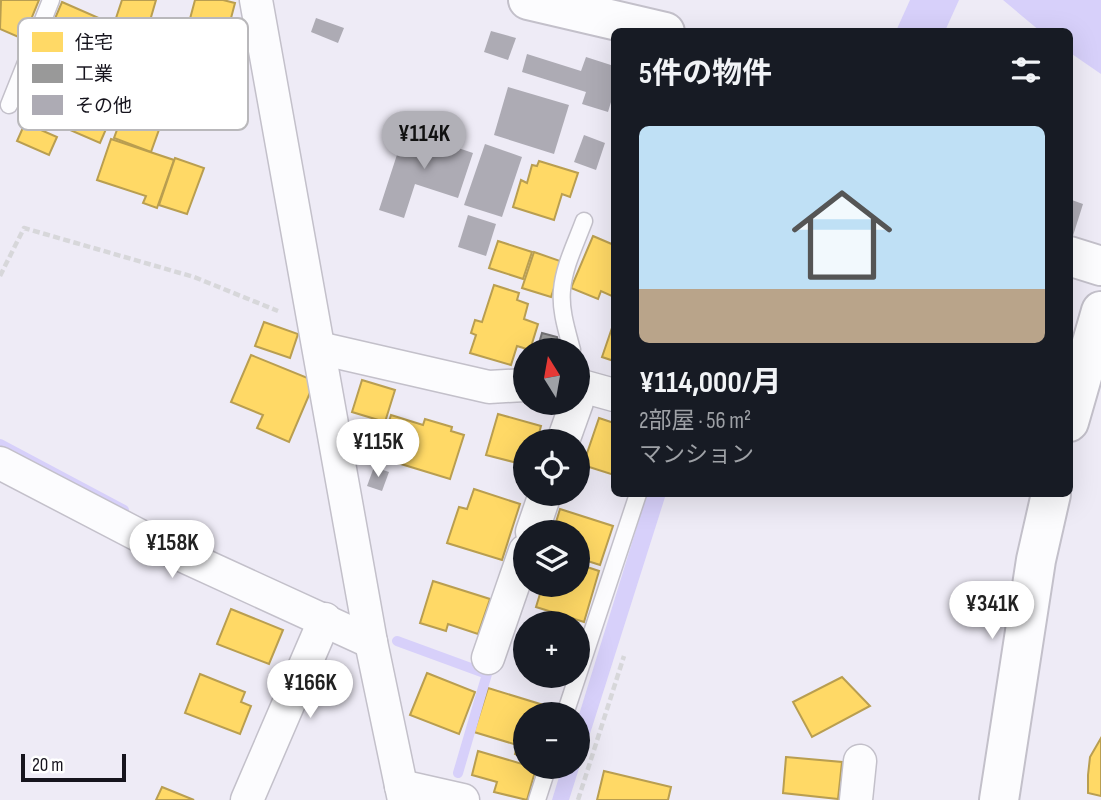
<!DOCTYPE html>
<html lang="ja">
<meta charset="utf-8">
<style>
:root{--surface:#171b24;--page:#20242c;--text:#f1f3f6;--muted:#9ea1a6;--line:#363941;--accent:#b1b0b7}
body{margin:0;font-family:"Sofia Sans Condensed","Noto Sans JP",sans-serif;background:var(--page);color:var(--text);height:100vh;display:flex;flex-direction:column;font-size:26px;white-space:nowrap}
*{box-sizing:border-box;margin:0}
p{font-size:23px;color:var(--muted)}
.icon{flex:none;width:38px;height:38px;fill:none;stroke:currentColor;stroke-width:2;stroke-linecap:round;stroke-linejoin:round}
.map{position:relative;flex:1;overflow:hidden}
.details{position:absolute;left:611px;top:28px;width:462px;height:469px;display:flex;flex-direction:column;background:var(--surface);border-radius:10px;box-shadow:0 7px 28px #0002}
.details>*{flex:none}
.needle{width:46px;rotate:349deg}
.controls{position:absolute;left:513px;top:338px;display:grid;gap:14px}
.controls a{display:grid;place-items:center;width:77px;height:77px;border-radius:50%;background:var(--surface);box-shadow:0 7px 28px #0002;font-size:35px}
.scale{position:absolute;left:21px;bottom:18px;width:105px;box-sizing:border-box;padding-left:7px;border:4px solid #16141d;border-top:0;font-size:19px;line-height:24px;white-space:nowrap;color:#16141d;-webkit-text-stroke:5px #fff;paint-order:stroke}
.price{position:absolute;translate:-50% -60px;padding:0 16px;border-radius:24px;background:#fff;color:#222;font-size:23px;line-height:46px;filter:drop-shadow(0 2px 4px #0008)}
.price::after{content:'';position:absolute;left:50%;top:42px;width:21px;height:16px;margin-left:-10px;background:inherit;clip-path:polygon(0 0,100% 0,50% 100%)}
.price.active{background:var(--accent);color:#111}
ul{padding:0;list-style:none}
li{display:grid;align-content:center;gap:14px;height:371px;padding:0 28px}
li+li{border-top:2px solid var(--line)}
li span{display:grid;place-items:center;height:217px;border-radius:10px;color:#555}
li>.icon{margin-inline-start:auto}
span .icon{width:126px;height:126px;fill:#fffc;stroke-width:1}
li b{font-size:30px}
h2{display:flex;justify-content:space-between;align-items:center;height:84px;padding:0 28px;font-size:30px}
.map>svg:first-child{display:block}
</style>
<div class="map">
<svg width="1101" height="800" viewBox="0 0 1101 800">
<rect width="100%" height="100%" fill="#eeebf6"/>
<!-- water -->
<g fill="#d7d0fa">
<polygon points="910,0 959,0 945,31 896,31"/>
<polygon points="1003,0 1101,0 1101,74 1069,52 1069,32 1040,31"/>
<polygon points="647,494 666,494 569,800 552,800 562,767 578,766 578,718"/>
</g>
<!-- homes -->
<g fill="#ffd966" stroke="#b99e50" stroke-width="2">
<polygon points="1,0 39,0 23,39 0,29"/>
<polygon points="122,0 156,0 147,31 115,21"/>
<polygon points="195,0 223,0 235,3 221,56 183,45"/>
<polygon points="62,2 101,19 77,75 38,58"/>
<polygon points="81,100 113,113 100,143 70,130"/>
<polygon points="124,111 161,124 151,152 114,138"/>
<polygon points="25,123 57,137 49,155 17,141"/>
<polygon points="111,139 174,160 157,208 143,203 146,196 97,180"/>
<polygon points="175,158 204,168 187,214 159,205"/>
<polygon points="539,161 578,173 570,197 562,194 554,220 513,207 521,180 527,183 532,165 537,166"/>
<polygon points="593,236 614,245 614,297 601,291 598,299 571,288"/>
<polygon points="498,241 532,252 523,279 489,268"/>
<polygon points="534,252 563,262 551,297 522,288"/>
<polygon points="494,285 519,293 517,300 528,304 524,319 538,324 530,350 517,346 511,365 470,353 476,335 471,333 475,320 482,322"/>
<polygon points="264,322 298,334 290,358 255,346"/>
<polygon points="614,322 614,361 602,357"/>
<polygon points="251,355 315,381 289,442 257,428 263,415 231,402"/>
<polygon points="362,380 395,390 385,422 352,412"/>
<polygon points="498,414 541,426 537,441 525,441 525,465 486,455"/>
<polygon points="391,415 423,425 425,419 452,427 451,431 464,435 450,479 378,457"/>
<polygon points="599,418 614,423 614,475 583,465"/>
<polygon points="474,489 520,504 502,560 447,543 459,507 467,509"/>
<polygon points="560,509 613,526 600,565 578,558 578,532 553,532"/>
<polygon points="578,564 599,571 584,622 536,607 543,584 578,584"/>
<polygon points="433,581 490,599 478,634 448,624 446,631 420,623"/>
<polygon points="231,609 283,630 269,664 217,644"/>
<polygon points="525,641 525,666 518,663"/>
<polygon points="427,673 475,692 459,734 410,715"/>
<polygon points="200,674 245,692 241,702 251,706 240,734 185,713"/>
<polygon points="842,677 870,706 812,737 793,702"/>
<polygon points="488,688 550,707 548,714 525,714 525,757 515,754 517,745 474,732"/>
<polygon points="1101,738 1101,796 1088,793 1088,775 1090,757"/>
<polygon points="478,751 536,768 527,800 494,792 497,782 472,775"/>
<polygon points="786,757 842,762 838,799 783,793"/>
<polygon points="604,771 671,787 668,800 597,800"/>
<polygon points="162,787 194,800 156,800"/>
</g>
<!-- industry -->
<polygon fill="#999" stroke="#727174" stroke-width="2" points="542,333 557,337 560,350 537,350"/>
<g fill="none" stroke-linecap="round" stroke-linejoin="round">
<!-- stream -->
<g stroke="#d7d0fa" stroke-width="10">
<polyline points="0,444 124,510"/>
<polyline points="397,641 487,674 458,773"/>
</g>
</g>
<!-- building -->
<g fill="#adabb4">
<polygon points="316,18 344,28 338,43 311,32"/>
<polygon points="491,31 516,38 508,60 484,52"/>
<polygon points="527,54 581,71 586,57 614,66 614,92 608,112 582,104 586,92 522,72"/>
<polygon points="508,87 569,105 554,154 494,135"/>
<polygon points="405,130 473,153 458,198 415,184 404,218 379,210"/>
<polygon points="584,135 605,143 596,170 574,162"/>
<polygon points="485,144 522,157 502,217 464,205"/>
<polygon points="1069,199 1083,204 1072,239 1069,238"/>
<polygon points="468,215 496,224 486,256 458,247"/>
<polygon points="374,467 389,472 382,491 367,486"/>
</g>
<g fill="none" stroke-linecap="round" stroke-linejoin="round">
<defs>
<g id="service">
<polyline points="9,105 51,0"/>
<path d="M572,350c-5,-19 -12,-40 -10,-60 2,-24 14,-47 22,-69"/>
<polyline points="565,714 638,494"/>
<polyline points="537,800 548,766"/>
</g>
<g id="minor">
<polyline points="256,0 371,642 404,800"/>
<polyline points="319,348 489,387 525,385"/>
<polyline points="578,385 614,395"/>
<polyline points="563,441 577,402"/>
<polyline points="0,463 144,538 371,642"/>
<polyline points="532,532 545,494"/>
<polyline points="488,658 525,551"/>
<polyline points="401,786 463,800"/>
<polyline points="247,800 325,619"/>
<polyline points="856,800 860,761"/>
</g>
<g id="tertiary">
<polyline points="528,0 665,32"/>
<polyline points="1069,256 1101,266"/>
<polyline points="1069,422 1101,311"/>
<polyline points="999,800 1036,560 1051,494"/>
</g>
</defs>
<!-- service casing -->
<use href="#service" stroke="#c3c0ca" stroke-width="19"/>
<!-- minor casing -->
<use href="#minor" stroke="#c3c0ca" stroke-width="35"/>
<!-- tertiary casing -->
<use href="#tertiary" stroke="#c3c0ca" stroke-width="42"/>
<!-- path -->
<g stroke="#d7d7da" stroke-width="4.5" stroke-dasharray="7 3.5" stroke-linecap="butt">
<polyline points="0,276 24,228 194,277 278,311"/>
<polyline points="578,800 624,656"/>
</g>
<!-- service -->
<use href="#service" stroke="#fcfcfe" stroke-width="16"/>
<!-- minor -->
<use href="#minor" stroke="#fcfcfe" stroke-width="32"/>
<!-- tertiary -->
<use href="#tertiary" stroke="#fcfcfe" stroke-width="38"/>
</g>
<!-- legend -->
<rect x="18" y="18" width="230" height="112" rx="10" fill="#fff" stroke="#b9b8bb" stroke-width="2"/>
<rect x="32" y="32" width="31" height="20" fill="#ffd966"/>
<rect x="32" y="64" width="31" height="19" fill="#999"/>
<rect x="32" y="95" width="31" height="20" fill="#adabb4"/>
<g font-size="19" fill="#16141d">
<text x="75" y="49">住宅</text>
<text x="75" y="80">工業</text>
<text x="75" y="112">その他</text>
</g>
</svg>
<div class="controls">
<a><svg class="needle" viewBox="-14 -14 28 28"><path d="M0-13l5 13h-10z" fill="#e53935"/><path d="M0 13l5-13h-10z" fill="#9ea1a6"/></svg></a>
<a><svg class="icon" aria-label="locate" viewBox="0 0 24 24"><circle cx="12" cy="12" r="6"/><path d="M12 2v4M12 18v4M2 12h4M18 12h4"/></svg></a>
<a><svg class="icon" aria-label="layers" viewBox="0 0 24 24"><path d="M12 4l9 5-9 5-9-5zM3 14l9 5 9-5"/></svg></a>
<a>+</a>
<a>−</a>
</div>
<div class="scale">20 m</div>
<b class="price active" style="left:424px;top:171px">¥114K</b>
<b class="price" style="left:378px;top:479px">¥115K</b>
<b class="price" style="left:172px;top:580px">¥158K</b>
<b class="price" style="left:992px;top:641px">¥341K</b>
<b class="price" style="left:310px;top:720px">¥166K</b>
<section class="details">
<h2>5件の物件<svg class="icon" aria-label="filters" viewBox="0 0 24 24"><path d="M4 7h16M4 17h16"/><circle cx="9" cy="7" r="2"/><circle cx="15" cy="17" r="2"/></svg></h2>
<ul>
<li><span style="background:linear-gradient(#bfe0f5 75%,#b9a48a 0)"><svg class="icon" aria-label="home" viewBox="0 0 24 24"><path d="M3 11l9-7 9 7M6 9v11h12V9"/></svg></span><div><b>¥114,000/月</b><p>2部屋 · 56 m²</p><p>マンション</p></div></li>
</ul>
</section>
</div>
